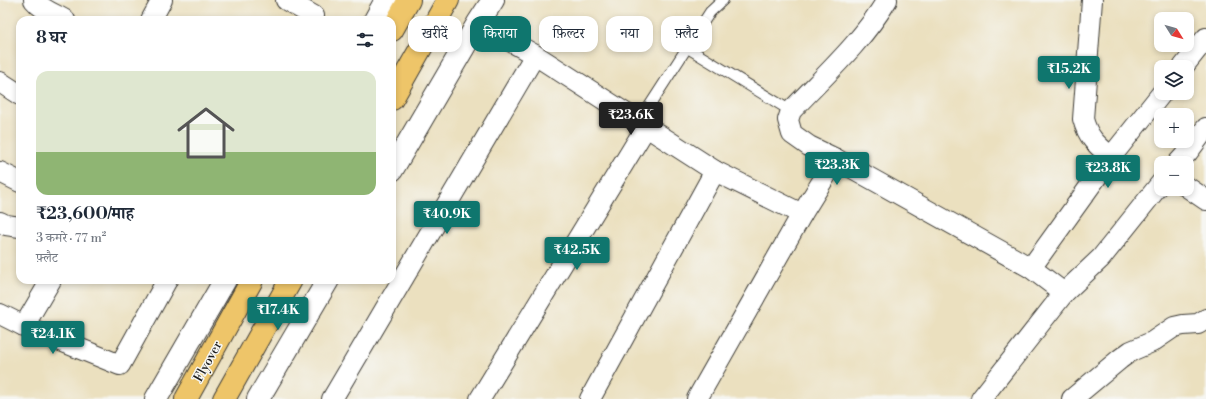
<!DOCTYPE html>
<html lang="hi">
<meta charset="utf-8">
<style>
:root{--surface:#fff;--page:#f2f2f3;--text:#1f2937;--muted:#747a83;--accent:#0f766e}
body{margin:0;font-family:"Libre Bodoni","Noto Serif Devanagari",serif;background:var(--page);color:var(--text);height:100vh;display:flex;flex-direction:column;font-size:15px;white-space:nowrap}
*{box-sizing:border-box;margin:0}
p{font-size:13px;color:var(--muted)}
.icon{flex:none;width:22px;height:22px;fill:none;stroke:currentColor;stroke-width:2;stroke-linecap:round;stroke-linejoin:round}
.map{position:relative;flex:1;overflow:hidden}
.details{position:absolute;left:16px;top:16px;width:380px;height:268px;display:flex;flex-direction:column;background:var(--surface);border-radius:12px;box-shadow:0 2px 6px #0003}
.details>*{flex:none}
.hud{position:absolute;left:408px;top:16px;width:380px;height:36px;display:flex;gap:8px}
.needle{width:26px;rotate:127deg}
.tools{position:absolute;left:1154px;top:12px;display:grid;gap:8px}
.tools a{display:grid;place-items:center;width:40px;height:40px;border-radius:8px;background:var(--surface);box-shadow:0 2px 6px #0003;font-size:20px}
.price{position:absolute;translate:-50% -34px;padding:0 9px;border-radius:4px;background:var(--accent);color:#fff;font-size:13px;line-height:26px;filter:drop-shadow(0 1px 2px #0008)}
.price::after{content:'';position:absolute;left:50%;top:24px;width:12px;height:9px;margin-left:-6px;background:inherit;clip-path:polygon(0 0,100% 0,50% 100%)}
.price.active{background:#222;color:#fff}
ul{padding:0;list-style:none}
li{display:grid;align-content:center;gap:8px;height:212px;padding:0 20px}
li span{display:grid;place-items:center;height:124px;border-radius:12px;color:#555}
li>.icon{margin-inline-start:auto}
span .icon{width:72px;height:72px;fill:#fffc;stroke-width:1}
li b{font-size:17px}
h2{display:flex;justify-content:space-between;align-items:center;height:48px;padding:0 20px;font-size:17px}
.chip{padding:0 14px;border-radius:12px;background:var(--surface);box-shadow:0 2px 6px #0003;font-size:14px;line-height:36px}
.chip.active{background:var(--accent);color:#fff}
.map>svg:first-child{display:block}
</style>
<div class="map">
<svg width="1206" height="399" viewBox="0 0 1206 399">
<rect width="100%" height="100%" fill="#f6f6f2"/>
<filter id="ink" filterUnits="userSpaceOnUse"><feTurbulence type="fractalNoise" baseFrequency=".025" numOctaves="2"/><feDisplacementMap in="SourceGraphic" scale="8" xChannelSelector="R" yChannelSelector="G"/><feConvolveMatrix kernelMatrix="1 2 1 2 8 2 1 2 1" color-interpolation-filters="sRGB"/></filter>
<filter id="wash" filterUnits="userSpaceOnUse"><feTurbulence type="fractalNoise" baseFrequency=".012" numOctaves="4" result="noise"/><feDisplacementMap in="SourceGraphic" scale="16" xChannelSelector="R" yChannelSelector="G"/><feGaussianBlur stdDeviation="0.9" result="paint"/><feColorMatrix in="noise" values="0 0 0 0 0 0 0 0 0 0 0 0 0 0 0 0 0 1.4 0 .05"/><feComposite in="paint" operator="in"/></filter>
<g filter="url(#wash)">
<rect width="100%" height="100%" fill="#ebe0bf"/>
</g>
<g filter="url(#ink)">
<g fill="none" stroke-linecap="round" stroke-linejoin="round">
<defs>
<g id="service">
<polyline points="686,47 791,111"/>
<polyline points="639,122 710,12 723,0"/>
</g>
<g id="minor">
<path d="M34,0c8,10 21,14 31,20"/>
<polyline points="286,0 314,16"/>
<path d="M1092,0l-9,119c5,19 14,26 28,38"/>
<polyline points="151,20 162,0"/>
<polyline points="478,23 535,55 715,171 802,214"/>
<polyline points="1183,67 1206,38"/>
<polyline points="0,82 20,95"/>
<path d="M836,159l-27,-13 -17,-12 -4,-14 3,-9c33,-35 71,-69 96,-111"/>
<polyline points="1178,163 1188,152 1206,128"/>
<polyline points="0,172 20,182"/>
<polyline points="1187,187 1206,200"/>
<polyline points="0,222 6,225 20,227"/>
<polyline points="1031,268 1111,157 1162,93"/>
<polyline points="0,314 24,326 120,365 167,280"/>
<polyline points="24,326 51,280"/>
<polyline points="332,399 535,55"/>
<polyline points="480,399 646,127"/>
<polyline points="590,399 715,171"/>
<polyline points="697,399 802,214 836,159 1031,268 1064,293"/>
<polyline points="981,399 1064,293 1101,258 1161,183"/>
<polyline points="1072,399 1120,359 1131,351 1152,342 1174,327 1183,325 1198,324 1206,319"/>
</g>
<g id="tertiary">
<polyline points="375,20 386,0"/>
<polyline points="392,170 478,23 493,0"/>
<polyline points="156,399 225,280"/>
<polyline points="258,399 328,280"/>
</g>
<g id="trunk">
<polyline points="392,30 409,0"/>
<polyline points="392,99 448,0"/>
<polyline points="186,399 252,280"/>
<polyline points="224,399 291,280"/>
</g>
</defs>
<!-- service casing -->
<use href="#service" stroke="#3b3934" stroke-width="12"/>
<!-- minor casing -->
<use href="#minor" stroke="#3b3934" stroke-width="22"/>
<!-- tertiary casing -->
<use href="#tertiary" stroke="#3b3934" stroke-width="24"/>
<!-- trunk casing -->
<use href="#trunk" stroke="#3b3934" stroke-width="24"/>
<!-- service -->
<use href="#service" stroke="#fff" stroke-width="10"/>
<!-- minor -->
<use href="#minor" stroke="#fff" stroke-width="20"/>
<!-- tertiary -->
<use href="#tertiary" stroke="#fff" stroke-width="22"/>
<!-- trunk -->
<use href="#trunk" stroke="#eec569" stroke-width="22"/>
</g>
</g>
<g text-anchor="middle" stroke-width="3" stroke-linejoin="round" paint-order="stroke">
<!-- street labels -->
<g font-size="13" fill="#1c1c1c" stroke="#f6f6f2">
<text transform="translate(207 361) rotate(-61)" y="5">Flyover</text>
</g>
</g>
</svg>
<div class="tools">
<a><svg class="needle" viewBox="-14 -14 28 28"><path d="M0-13l5 13h-10z" fill="#e53935"/><path d="M0 13l5-13h-10z" fill="#747a83"/></svg></a>
<a><svg class="icon" aria-label="layers" viewBox="0 0 24 24"><path d="M12 4l9 5-9 5-9-5zM3 14l9 5 9-5"/></svg></a>
<a>+</a>
<a>−</a>
</div>
<b class="price" style="left:1069px;top:90px">₹15.2K</b>
<b class="price active" style="left:631px;top:136px">₹23.6K</b>
<b class="price" style="left:837px;top:186px">₹23.3K</b>
<b class="price" style="left:1108px;top:189px">₹23.8K</b>
<b class="price" style="left:447px;top:235px">₹40.9K</b>
<b class="price" style="left:577px;top:271px">₹42.5K</b>
<b class="price" style="left:278px;top:331px">₹17.4K</b>
<b class="price" style="left:53px;top:355px">₹24.1K</b>
<div class="hud">
<a class="chip">खरीदें</a>
<a class="chip active">किराया</a>
<a class="chip">फ़िल्टर</a>
<a class="chip">नया</a>
<a class="chip">फ़्लैट</a>
</div>
<section class="details">
<h2>8 घर<svg class="icon" aria-label="filters" viewBox="0 0 24 24"><path d="M4 7h16M4 17h16"/><circle cx="9" cy="7" r="2"/><circle cx="15" cy="17" r="2"/></svg></h2>
<ul>
<li><span style="background:linear-gradient(#dfe7d0 65%,#8fb573 0)"><svg class="icon" aria-label="home" viewBox="0 0 24 24"><path d="M3 11l9-7 9 7M6 9v11h12V9"/></svg></span><div><b>₹23,600/माह</b><p>3 कमरे · 77 m²</p><p>फ़्लैट</p></div></li>
</ul>
</section>
</div>
